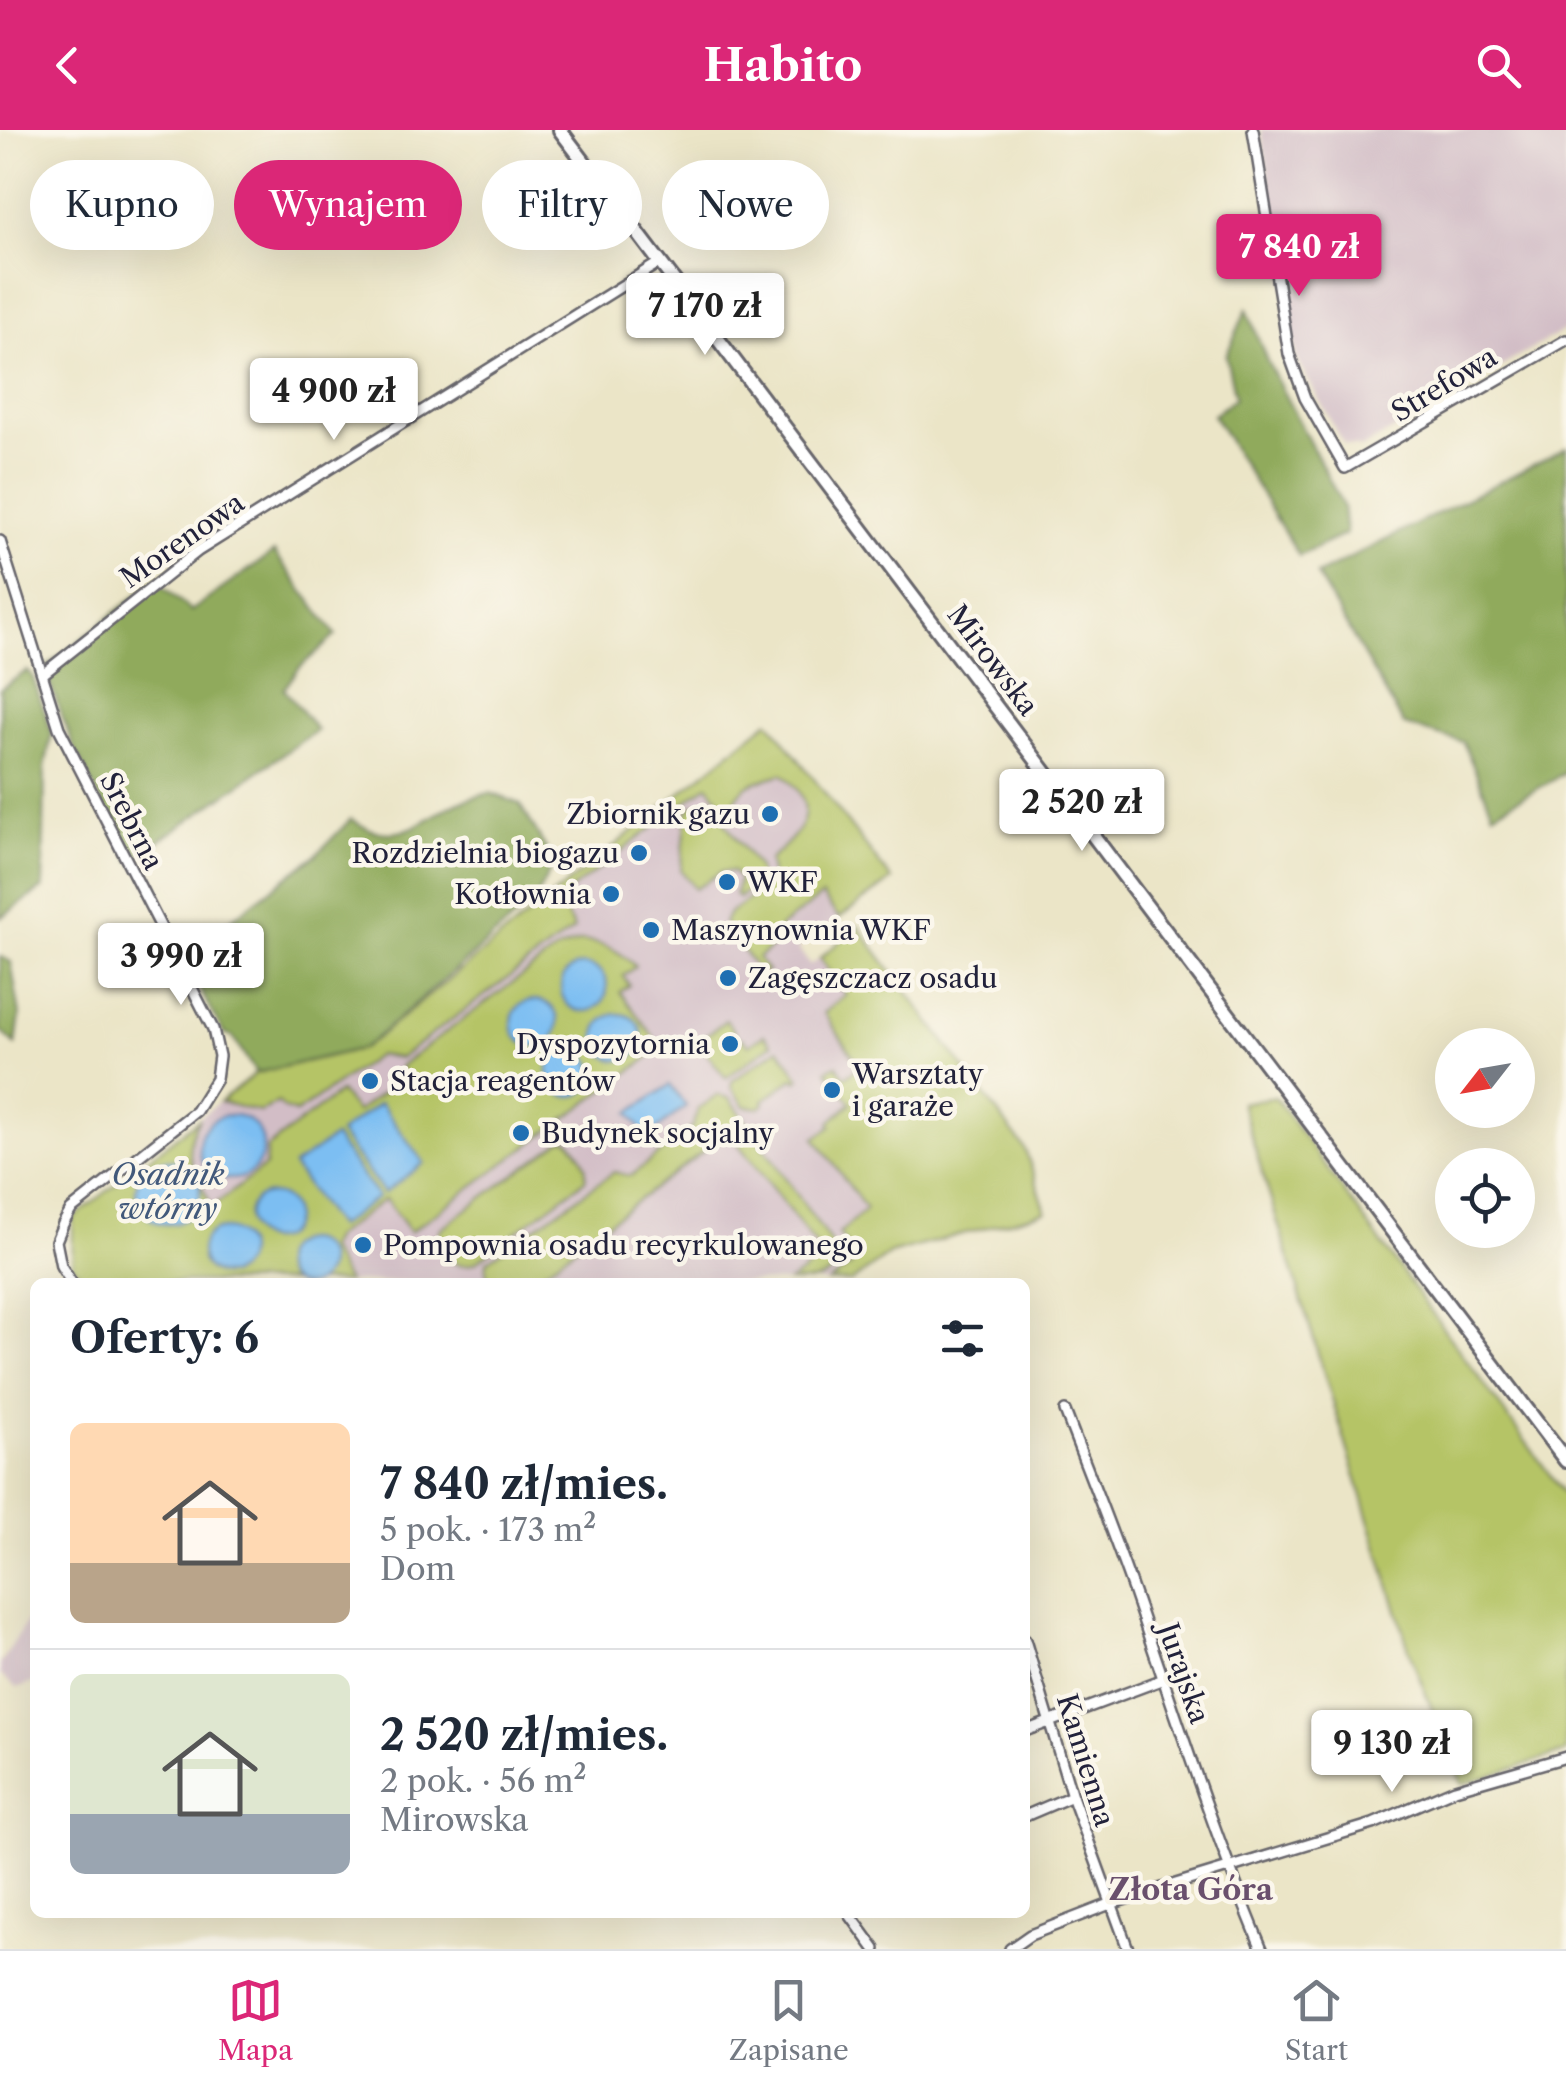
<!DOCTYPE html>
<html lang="pl">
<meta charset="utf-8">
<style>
:root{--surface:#fff;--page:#f2f2f3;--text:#1f2937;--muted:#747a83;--line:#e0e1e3;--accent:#db2777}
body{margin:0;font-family:"Libre Caslon Text",serif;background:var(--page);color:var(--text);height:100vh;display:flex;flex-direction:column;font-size:38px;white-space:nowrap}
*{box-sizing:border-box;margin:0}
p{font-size:32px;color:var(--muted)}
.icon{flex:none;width:55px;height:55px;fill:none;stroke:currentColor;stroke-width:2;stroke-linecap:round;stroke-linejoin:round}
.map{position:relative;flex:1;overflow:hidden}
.side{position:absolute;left:30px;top:1148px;width:1000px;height:640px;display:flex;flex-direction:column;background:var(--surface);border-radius:15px;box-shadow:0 10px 40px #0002}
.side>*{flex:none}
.banner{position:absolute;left:30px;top:30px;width:1000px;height:90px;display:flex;gap:20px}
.needle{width:65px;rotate:239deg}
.controls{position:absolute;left:1435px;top:898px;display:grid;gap:20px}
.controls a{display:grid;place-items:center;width:100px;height:100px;border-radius:50%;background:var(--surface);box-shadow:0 10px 40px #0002;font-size:50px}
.price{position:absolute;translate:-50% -85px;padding:0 22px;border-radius:10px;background:#fff;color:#222;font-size:32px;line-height:65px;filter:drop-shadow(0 2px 5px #0008)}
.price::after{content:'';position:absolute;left:50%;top:60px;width:30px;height:22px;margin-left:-15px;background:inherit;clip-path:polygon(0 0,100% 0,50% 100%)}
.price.active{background:var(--accent);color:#fff}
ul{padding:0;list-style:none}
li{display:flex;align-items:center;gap:30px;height:250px;padding:0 40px}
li+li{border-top:2px solid var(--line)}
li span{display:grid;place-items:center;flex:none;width:280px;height:200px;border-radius:15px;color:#555}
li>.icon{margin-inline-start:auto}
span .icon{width:120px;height:120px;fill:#fffc;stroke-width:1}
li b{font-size:42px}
h2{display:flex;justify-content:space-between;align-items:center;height:120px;padding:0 40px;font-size:42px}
.pill{padding:0 35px;border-radius:45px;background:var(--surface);box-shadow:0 10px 40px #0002;font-size:35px;line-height:90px}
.pill.active{background:var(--accent);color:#fff}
header{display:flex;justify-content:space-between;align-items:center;height:130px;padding:0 40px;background:var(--accent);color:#fff;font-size:45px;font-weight:800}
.tabs{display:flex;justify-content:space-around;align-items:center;height:140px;border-top:2px solid var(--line);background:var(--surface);font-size:28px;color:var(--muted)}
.tabs a{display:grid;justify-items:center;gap:5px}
.tabs .active{color:var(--accent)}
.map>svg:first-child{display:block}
</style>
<header><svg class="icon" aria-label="back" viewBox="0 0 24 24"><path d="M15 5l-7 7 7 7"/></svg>Habito<svg class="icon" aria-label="search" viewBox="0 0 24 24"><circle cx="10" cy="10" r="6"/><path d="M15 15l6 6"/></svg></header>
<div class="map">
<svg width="1566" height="1819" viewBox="0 0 1566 1819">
<rect width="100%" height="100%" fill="#fbf7ec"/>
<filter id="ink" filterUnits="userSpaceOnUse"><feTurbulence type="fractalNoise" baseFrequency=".01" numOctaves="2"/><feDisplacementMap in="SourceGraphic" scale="20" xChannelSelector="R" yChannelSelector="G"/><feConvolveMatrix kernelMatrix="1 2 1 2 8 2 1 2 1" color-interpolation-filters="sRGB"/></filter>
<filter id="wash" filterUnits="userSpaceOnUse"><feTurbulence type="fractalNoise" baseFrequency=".0048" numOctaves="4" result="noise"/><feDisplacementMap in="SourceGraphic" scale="40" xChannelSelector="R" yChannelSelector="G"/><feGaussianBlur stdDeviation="2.25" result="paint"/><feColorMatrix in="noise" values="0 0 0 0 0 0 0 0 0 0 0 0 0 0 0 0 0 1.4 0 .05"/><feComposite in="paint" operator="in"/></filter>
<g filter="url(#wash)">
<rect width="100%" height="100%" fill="#ebe5c7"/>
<!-- industrial -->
<g fill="#d2bdc6">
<polygon points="1261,0 1566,0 1566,199 1362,318 1344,315 1296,228"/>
<polygon points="769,591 892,750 798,818 810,835 820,828 847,865 826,882 971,1101 890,1124 851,1152 87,1152 72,1134 73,1088 256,943 364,918"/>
<polygon points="35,1477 35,1552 17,1558 0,1545 0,1535"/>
</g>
<!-- green -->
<g fill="#b5c466" stroke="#6c7350" stroke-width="2.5">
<path d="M769,591l123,159 -53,38 -17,-22 -43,32 6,9 -27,21 9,13 -7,3 -36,-51 4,-9 44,-32 -3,-22c32,-26 55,-52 13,-86 -31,10 -38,6 -53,38l-21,-27 -146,112 -2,5 14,27 -5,4 -169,125 -22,-3 -82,58 -12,-4 -6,-7 -18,10 -40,-10 36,-29 108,-25z"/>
<polygon points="707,672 713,676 758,738 760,749 739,768 735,764 739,749 732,741 721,742 695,759 681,740 687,682 691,676"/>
<polygon points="858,796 1025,1019 1046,1081 890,1124 851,1152 829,1152 852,1135 853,1124 839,1104 866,1079 815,1008 832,996 830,992 851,973 827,940 837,935 845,947 860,936 824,883 846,865 820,828"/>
<path d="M581,811c22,2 36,8 52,23l2,3 -12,9 6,9 -9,7 42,56 -252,184 -25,-33 -51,38 -6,12 19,33h-260l-15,-18 1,-46 127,-100c-23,34 -3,56 12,89l53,-41 2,-18 73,-56 16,20 47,-34 -3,-12 157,-116z"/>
<polygon points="726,890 740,910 743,908 749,915 764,905 772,914 726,948 700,915 706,905"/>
<polygon points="779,918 800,948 797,951 794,948 764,970 765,974 760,978 745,976 731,957 732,951"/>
<path d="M718,965l12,3 110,158c-6,25 -29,27 -51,26l35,-26 -95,-124 -200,150h-38l-5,-9 1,-12 127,-89 17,4 61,-49 6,-18z"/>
<polygon points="1275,967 1566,1367 1566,1622 1462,1654 1412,1529 1241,973"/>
<path d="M563,1009l6,1c11,13 20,23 16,40l-109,82c-21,9 -34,-5 -39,-26l4,-8z"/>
</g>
<!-- forest -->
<g fill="#90aa5b" stroke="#59664b" stroke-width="2.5">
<polygon points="1247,179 1267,231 1343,376 1346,404 1299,426 1213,285 1235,268 1226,226"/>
<polygon points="1566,318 1566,643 1493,683 1463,612 1404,595 1317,445"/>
<polygon points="274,422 336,505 299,538 284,559 317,600 131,731 74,618 44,539 156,450 191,481"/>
<polygon points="27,541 32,545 52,603 45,637 43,758 0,788 0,559"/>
<path d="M490,663l30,11 34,58 -20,40 -170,146 -108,25 -24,-37 -8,-2 -42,-77 135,-103 34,-35c47,33 69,0 108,-17 10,-4 21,-6 31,-9z"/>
<polygon points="0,826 11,832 20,885 16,915 0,900"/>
</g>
<!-- water -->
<g fill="#7cbef2" stroke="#4f7096" stroke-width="2.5">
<circle cx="584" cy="858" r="23"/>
<circle cx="535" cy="893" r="23"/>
<circle cx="619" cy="907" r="23"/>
<circle cx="571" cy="943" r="23"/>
<polygon points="670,955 686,976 647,1007 629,983"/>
<polygon points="380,973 424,1033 384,1063 339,1003"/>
<circle cx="231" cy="1017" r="32"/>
<polygon points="334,1007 378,1067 337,1097 293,1036"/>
<circle cx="168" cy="1062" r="32"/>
<circle cx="271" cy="1087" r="23"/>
<circle cx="224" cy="1122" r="23"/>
<circle cx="305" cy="1133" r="23"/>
</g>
</g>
<g filter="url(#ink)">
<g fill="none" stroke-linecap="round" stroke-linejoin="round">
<defs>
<g id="street">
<polyline points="1253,0 1289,224 1305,268 1345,338 1566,210"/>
<polyline points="0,411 59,598 213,899 219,926 216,949 196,981 71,1080 63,1094 56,1111 61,1136 71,1152"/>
<polyline points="43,544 198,421 660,132"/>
<path d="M1065,1281c23,60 47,119 68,179 41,120 80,241 129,359"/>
<polyline points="1025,1510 1072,1666 1128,1819"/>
<polyline points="1025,1601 1161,1550"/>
<polyline points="1025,1686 1072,1666"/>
<polyline points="848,1782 875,1819"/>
<polyline points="1010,1819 1030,1805 1110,1774 1373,1694 1455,1659 1566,1627"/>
</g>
<polyline id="secondary" points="560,0 1566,1331"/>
</defs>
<!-- street casing -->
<use href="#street" stroke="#68666c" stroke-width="14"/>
<!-- secondary casing -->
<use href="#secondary" stroke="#68666c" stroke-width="18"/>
<!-- street -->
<use href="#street" stroke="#fff" stroke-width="9"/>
<!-- secondary -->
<use href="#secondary" stroke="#fff" stroke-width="12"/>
</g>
</g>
<!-- markers -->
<g fill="#1f6fb2" stroke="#fbf7ec" stroke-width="4">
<circle cx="770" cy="684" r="10"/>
<circle cx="639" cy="723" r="10"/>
<circle cx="727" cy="752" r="10"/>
<circle cx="611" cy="764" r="10"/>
<circle cx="651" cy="800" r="10"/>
<circle cx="728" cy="848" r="10"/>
<circle cx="730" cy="914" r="10"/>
<circle cx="370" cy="951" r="10"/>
<circle cx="832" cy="960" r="10"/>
<circle cx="521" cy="1003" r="10"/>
<circle cx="363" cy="1115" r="10"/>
</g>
<g text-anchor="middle" stroke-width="9" stroke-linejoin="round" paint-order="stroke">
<!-- street labels -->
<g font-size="28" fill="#22223b" stroke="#fbf7ec">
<text transform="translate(1444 254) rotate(-31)" y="10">Strefowa</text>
<text transform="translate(182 410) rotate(-35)" y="10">Morenowa</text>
<text transform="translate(993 530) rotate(53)" y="10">Mirowska</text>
<text transform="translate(132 691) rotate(63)" y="10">Srebrna</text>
<text transform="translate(1184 1543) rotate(71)" y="10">Jurajska</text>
<text transform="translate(1086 1630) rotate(73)" y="10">Kamienna</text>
</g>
<!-- poi labels -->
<g font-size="28" fill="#22223b" stroke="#fbf7ec" text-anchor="start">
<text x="750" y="694" text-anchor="end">Zbiornik gazu</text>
<text x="619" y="733" text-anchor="end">Rozdzielnia biogazu</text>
<text x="747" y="762">WKF</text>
<text x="591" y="774" text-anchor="end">Kotłownia</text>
<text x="671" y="810">Maszynownia WKF</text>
<text x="748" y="858">Zagęszczacz osadu</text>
<text x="710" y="924" text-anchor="end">Dyspozytornia</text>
<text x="852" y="954">Warsztaty<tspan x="852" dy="32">i garaże</tspan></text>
<text x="390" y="961">Stacja reagentów</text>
<text x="541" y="1013">Budynek socjalny</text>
<text x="383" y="1125">Pompownia osadu recyrkulowanego</text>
</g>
<!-- water labels -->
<g font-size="30" font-style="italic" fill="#42597b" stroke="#fbf7ec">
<text x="168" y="1055">Osadnik<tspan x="168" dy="34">wtórny</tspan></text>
</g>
<!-- neighbourhood labels -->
<g font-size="30" font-weight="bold" fill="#6a506d" stroke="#fbf7ec">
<text x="1191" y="1770">Złota Góra</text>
</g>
</g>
</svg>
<div class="controls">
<a><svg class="needle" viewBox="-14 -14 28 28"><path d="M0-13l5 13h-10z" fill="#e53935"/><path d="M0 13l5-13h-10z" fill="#747a83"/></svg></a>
<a><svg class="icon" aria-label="locate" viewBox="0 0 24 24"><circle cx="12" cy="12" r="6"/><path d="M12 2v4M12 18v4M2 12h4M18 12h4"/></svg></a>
</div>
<b class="price active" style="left:1299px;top:169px">7 840 zł</b>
<b class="price" style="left:705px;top:228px">7 170 zł</b>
<b class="price" style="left:334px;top:313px">4 900 zł</b>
<b class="price" style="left:1082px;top:724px">2 520 zł</b>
<b class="price" style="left:181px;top:878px">3 990 zł</b>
<b class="price" style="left:1392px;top:1665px">9 130 zł</b>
<div class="banner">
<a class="pill">Kupno</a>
<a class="pill active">Wynajem</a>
<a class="pill">Filtry</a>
<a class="pill">Nowe</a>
</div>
<section class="side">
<h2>Oferty: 6<svg class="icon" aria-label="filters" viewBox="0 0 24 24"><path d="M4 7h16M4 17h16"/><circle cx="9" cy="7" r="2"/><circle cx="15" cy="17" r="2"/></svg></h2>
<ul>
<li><span style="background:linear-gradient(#ffd9b3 70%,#b9a48a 0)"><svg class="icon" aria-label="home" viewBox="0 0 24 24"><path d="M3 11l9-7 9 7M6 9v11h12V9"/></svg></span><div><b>7 840 zł/mies.</b><p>5 pok. · 173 m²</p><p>Dom</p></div></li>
<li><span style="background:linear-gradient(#dfe7d0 70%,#9aa5b1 0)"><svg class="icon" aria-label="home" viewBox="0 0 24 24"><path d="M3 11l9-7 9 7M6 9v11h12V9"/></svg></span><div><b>2 520 zł/mies.</b><p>2 pok. · 56 m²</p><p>Mirowska</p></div></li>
</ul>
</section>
</div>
<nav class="tabs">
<a class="active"><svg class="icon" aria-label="map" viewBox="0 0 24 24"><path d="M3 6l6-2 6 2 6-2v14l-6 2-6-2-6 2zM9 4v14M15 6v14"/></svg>Mapa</a>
<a><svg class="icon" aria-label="saved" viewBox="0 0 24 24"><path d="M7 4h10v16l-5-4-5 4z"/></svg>Zapisane</a>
<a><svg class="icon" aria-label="home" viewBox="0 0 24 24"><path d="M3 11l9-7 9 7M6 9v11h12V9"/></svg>Start</a>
</nav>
